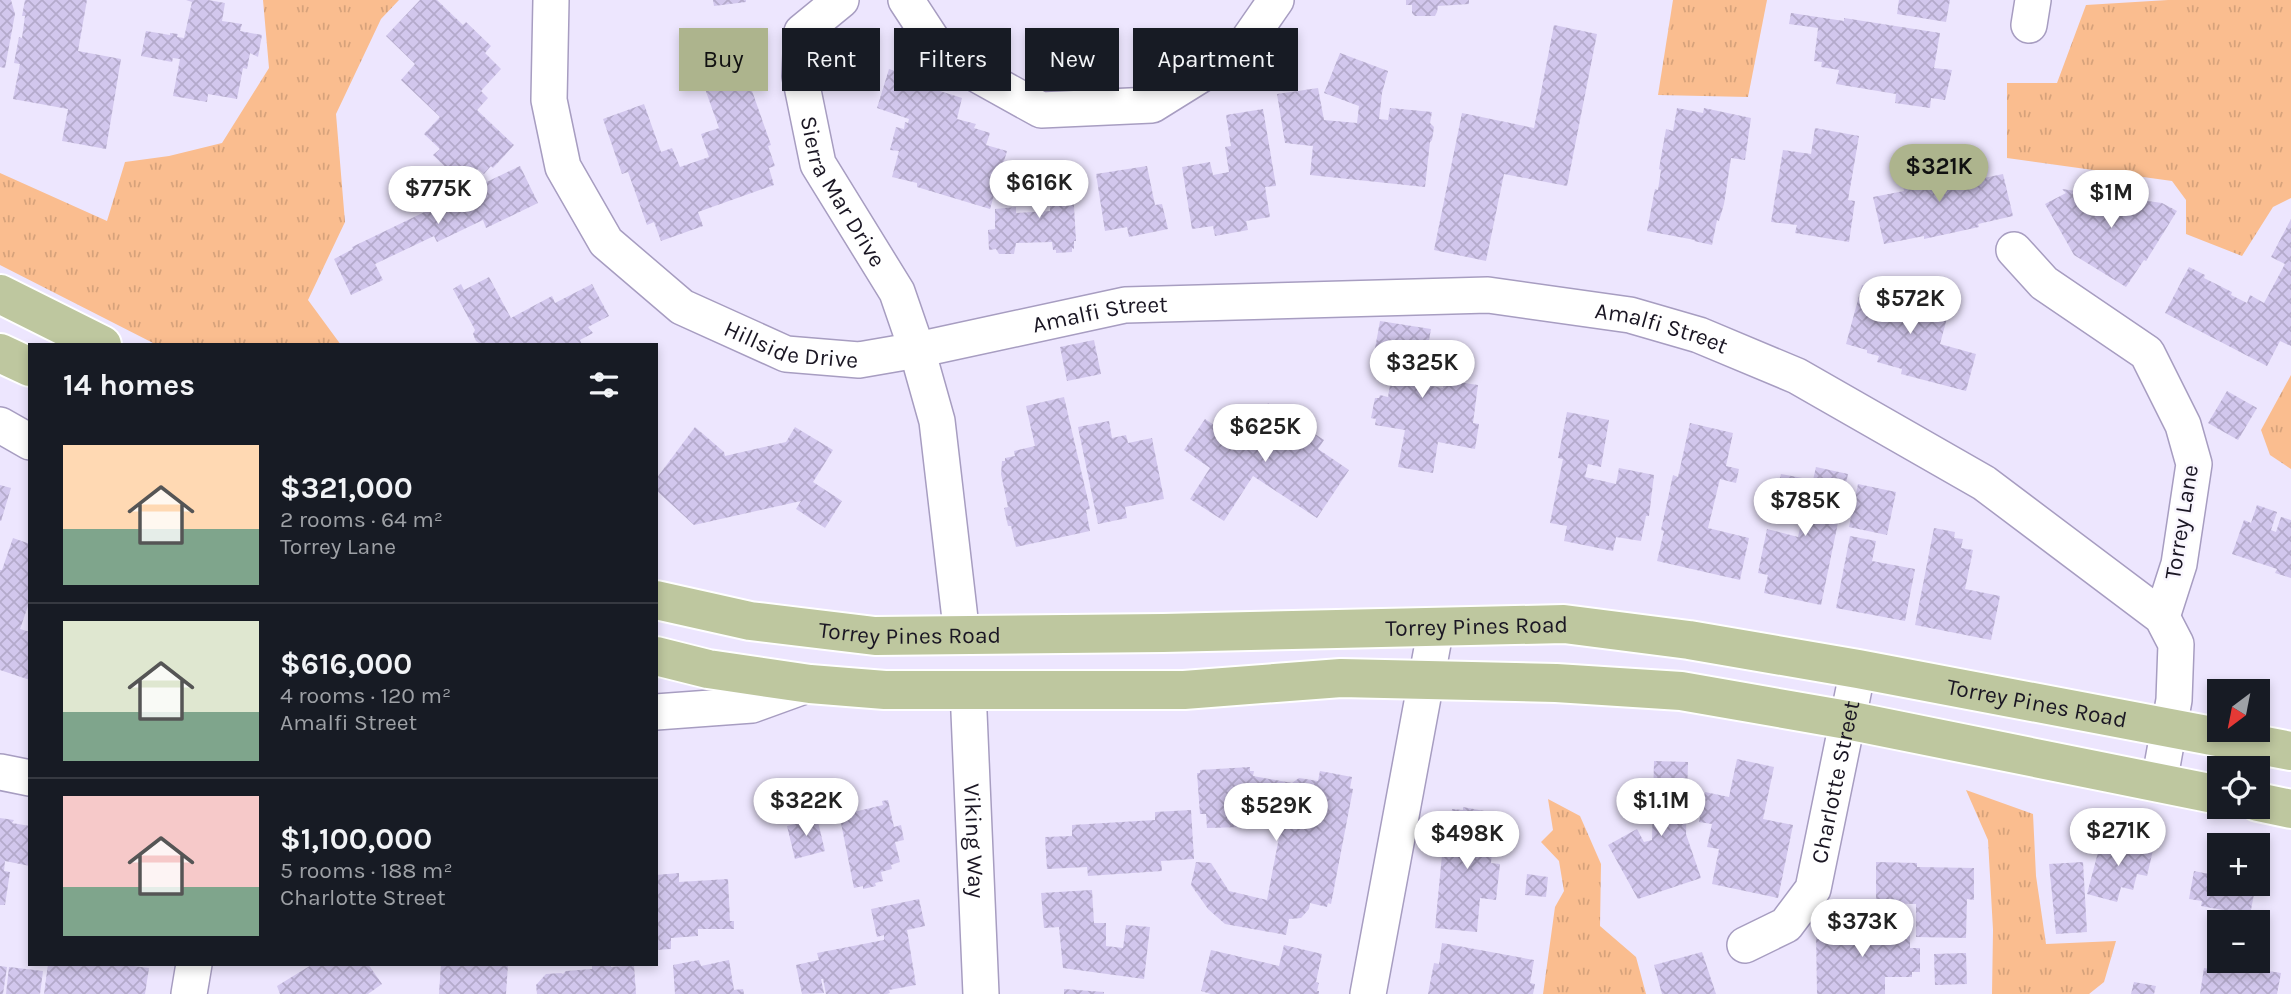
<!DOCTYPE html>
<meta charset="utf-8">
<style>
:root{--surface:#171b24;--page:#20242c;--text:#f1f3f6;--muted:#9ea1a6;--line:#363941;--accent:#adb48d}
body{margin:0;font-family:Karla,sans-serif;background:var(--page);color:var(--text);height:100vh;display:flex;flex-direction:column;font-size:26px;white-space:nowrap}
*{box-sizing:border-box;margin:0}
p{font-size:23px;color:var(--muted)}
.icon{flex:none;width:38px;height:38px;fill:none;stroke:currentColor;stroke-width:2;stroke-linecap:round;stroke-linejoin:round}
.map{position:relative;flex:1;overflow:hidden}
.side{position:absolute;left:28px;top:343px;width:630px;height:623px;display:flex;flex-direction:column;background:var(--surface);border-radius:0px;box-shadow:0 4px 10px #0003}
.side>*{flex:none}
.hud{position:absolute;left:679px;top:28px;width:665px;height:63px;display:flex;gap:14px}
.needle{width:46px;rotate:212deg}
.buttons{position:absolute;left:2207px;top:679px;display:grid;gap:14px}
.buttons a{display:grid;place-items:center;width:63px;height:63px;border-radius:0px;background:var(--surface);box-shadow:0 4px 10px #0003;font-size:35px}
.price{position:absolute;translate:-50% -60px;padding:0 16px;border-radius:24px;background:#fff;color:#222;font-size:23px;line-height:46px;filter:drop-shadow(0 2px 4px #0008)}
.price::after{content:'';position:absolute;left:50%;top:42px;width:21px;height:16px;margin-left:-10px;background:inherit;clip-path:polygon(0 0,100% 0,50% 100%)}
.price.current{background:var(--accent);color:#111}
ul{padding:0;list-style:none}
li{display:flex;align-items:center;gap:21px;height:175px;padding:0 35px}
li+li{border-top:2px solid var(--line)}
li span{display:grid;place-items:center;flex:none;width:196px;height:140px;border-radius:0px;color:#555}
li>.icon{margin-inline-start:auto}
span .icon{width:84px;height:84px;fill:#fffc;stroke-width:1}
li b{font-size:30px}
h2{display:flex;justify-content:space-between;align-items:center;height:84px;padding:0 35px;font-size:30px}
.chip{padding:0 24px;border-radius:0px;background:var(--surface);box-shadow:0 4px 10px #0003;font-size:24px;line-height:63px}
.chip.current{background:var(--accent);color:#111}
.map>svg:first-child{display:block}
</style>
<div class="map">
<svg width="2291" height="994" viewBox="0 0 2291 994">
<defs>
<pattern id="grass-tufts" width="24" height="20" patternUnits="userSpaceOnUse" patternTransform="scale(1.75)"><rect width="24" height="20" fill="#fabd8f"/><path d="M3 7l-1-3M5 7V3M7 7l1-3M15 17l-1-3M17 17v-4M19 17l1-3" fill="none" stroke="#d6a27b"/></pattern>
<pattern id="building-cross-hatch" width="8" height="8" patternUnits="userSpaceOnUse" patternTransform="scale(1.75)"><rect width="8" height="8" fill="#d2c7ed"/><path d="M0 0l8 8M0 8l8-8" fill="none" stroke="#b4aacb"/></pattern>
</defs>
<rect width="100%" height="100%" fill="#ede6fe"/>
<!-- grass -->
<g fill="url(#grass-tufts)">
<polygon points="263,0 399,0 381,19 336,114 345,222 308,300 341,345 157,345 0,265 0,173 107,221 125,162 169,156 222,143 269,68"/>
<polygon points="1673,0 1767,0 1748,97 1658,95"/>
<polygon points="2168,0 2291,0 2291,198 2273,207 2242,256 2186,234 2186,200 2172,181 2007,158 2007,83 2057,83 2086,5"/>
<polygon points="2291,375 2291,469 2270,455 2261,430"/>
<polygon points="1966,790 2033,814 2036,876 2046,944 2116,941 2104,982 2089,994 1992,994 1993,930 1988,840"/>
<polygon points="1548,799 1580,816 1601,864 1600,926 1636,957 1646,994 1543,994 1555,907 1564,891 1559,861 1541,842 1553,830"/>
</g>
<!-- building -->
<g fill="url(#building-cross-hatch)">
<polygon points="0,0 11,0 15,14 5,68 0,67"/>
<polygon points="25,0 87,0 78,51 121,59 106,149 62,141 68,109 13,99 20,64 14,63 19,37 22,38 25,16 22,16"/>
<polygon points="186,0 208,0 225,3 222,21 242,24 240,31 262,35 258,57 250,53 247,69 243,68 237,99 208,94 207,102 173,96 180,59 173,58 172,62 141,56 146,31 170,35 170,33 178,34 177,37 184,38 192,2"/>
<polygon points="420,0 437,0 463,25 466,22 491,46 485,53 501,69 481,91 488,98 477,110 514,145 493,168 491,166 484,174 478,169 467,180 462,175 458,179 433,155 440,149 424,134 440,117 401,80 415,64 386,36"/>
<polygon points="713,0 746,0 746,2 714,6"/>
<polygon points="1406,0 1469,0 1469,4 1438,6 1437,12 1435,16 1415,16 1412,13 1412,5 1406,5"/>
<polygon points="1899,0 1950,0 1946,22 1897,14"/>
<polygon points="1791,13 1844,21 1844,18 1940,33 1934,68 1952,70 1945,100 1931,98 1930,108 1895,103 1896,94 1836,84 1839,70 1821,67 1822,62 1814,61 1818,28 1789,24"/>
<polygon points="1554,25 1597,34 1567,186 1504,174 1486,261 1434,250 1462,113 1534,128"/>
<polygon points="1340,53 1388,71 1382,93 1379,119 1388,120 1390,108 1432,112 1430,123 1434,127 1432,140 1430,142 1425,187 1310,175 1313,146 1285,143 1277,94 1318,88 1324,120 1357,123 1359,106 1324,93"/>
<polygon points="889,69 925,81 924,86 962,98 957,119 976,124 974,128 990,133 986,145 1007,151 990,209 917,187 917,183 892,177 899,151 890,150 896,127 904,129 905,122 908,123 909,119 877,108"/>
<polygon points="745,71 771,145 768,146 775,166 769,168 774,185 698,212 703,226 661,241 654,222 647,225 628,172 622,174 603,119 644,104 661,152 672,148 680,167 709,157 701,134 719,128 704,86"/>
<polygon points="1677,108 1703,113 1704,108 1751,118 1745,160 1731,158 1724,204 1719,221 1717,220 1712,245 1694,241 1695,240 1647,231 1655,189 1658,190 1661,170 1659,169 1666,129 1673,131"/>
<polygon points="1263,109 1276,186 1265,187 1270,217 1246,221 1248,230 1215,236 1213,226 1192,229 1182,167 1210,162 1213,175 1229,172 1225,147 1231,146 1226,115"/>
<polygon points="1815,128 1859,136 1848,200 1855,201 1849,242 1795,233 1797,225 1771,222 1783,150 1811,154"/>
<polygon points="1898,160 1940,172 1957,172 1960,183 2003,174 2013,216 1978,224 1979,227 1924,239 1924,236 1884,244 1873,197 1904,191"/>
<polygon points="520,166 538,203 486,228 483,220 437,242 434,236 375,264 383,280 351,295 334,259 353,249 352,247"/>
<polygon points="1147,166 1155,205 1162,204 1168,229 1129,237 1127,227 1105,231 1096,174"/>
<polygon points="1041,171 1072,171 1076,241 1074,241 1074,249 1072,248 1072,252 1056,253 1056,250 1053,250 1052,242 1016,243 1014,254 999,254 996,249 989,250 988,230 995,229 995,209 1016,207 1016,213 1050,211 1050,192 1046,193 1046,185 1042,185"/>
<polygon points="2062,189 2162,203 2177,211 2146,261 2144,260 2126,287 2074,255 2045,204 2066,193"/>
<polygon points="2291,219 2291,346 2280,341 2267,366 2165,313 2189,267 2205,275 2204,278 2232,292 2231,295 2247,303 2250,295 2264,303 2285,264 2271,257"/>
<polygon points="489,277 511,318 552,296 555,303 592,284 609,316 588,327 593,333 580,340 582,345 482,345 476,341 473,334 475,330 453,289 461,284 464,290"/>
<polygon points="1862,285 1902,296 1904,289 1918,292 1919,288 1943,295 1940,304 1950,307 1940,344 1976,354 1966,391 1901,374 1902,369 1877,362 1879,356 1867,353 1867,350 1846,344"/>
<polygon points="1380,321 1431,329 1425,362 1420,362 1417,375 1420,375 1419,384 1443,388 1444,380 1478,385 1473,423 1479,424 1475,449 1438,442 1433,473 1398,467 1405,430 1375,425 1376,419 1371,418 1375,398 1379,398 1380,395 1388,397 1394,361 1377,358 1377,355 1374,354"/>
<polygon points="1094,340 1101,374 1067,381 1060,347"/>
<polygon points="2227,391 2257,408 2238,440 2208,423"/>
<polygon points="1064,397 1090,509 1086,510 1090,531 1016,547 1011,526 1008,526 1004,508 1008,507 1001,474 1002,461 1005,461 1005,458 1015,456 1014,451 1035,446 1026,406"/>
<polygon points="1268,403 1324,440 1318,449 1349,470 1317,518 1253,476 1224,521 1190,499 1210,468 1184,450 1205,419 1238,441 1258,410 1262,413"/>
<polygon points="1567,412 1609,420 1601,467 1588,464 1585,477 1616,484 1619,468 1654,475 1649,516 1646,516 1641,541 1616,537 1613,551 1564,541 1567,526 1550,523 1563,459 1558,458"/>
<polygon points="1109,421 1112,438 1126,435 1128,443 1152,438 1164,499 1125,507 1127,518 1098,524 1078,427"/>
<polygon points="1690,423 1733,433 1726,466 1739,469 1736,483 1720,479 1708,528 1749,538 1740,580 1657,561 1664,531 1661,530 1673,475 1678,477"/>
<polygon points="695,427 724,452 725,456 786,442 795,427 833,450 813,482 842,501 825,528 796,509 801,501 694,525 656,490 656,479"/>
<polygon points="1816,467 1848,474 1821,605 1764,593 1768,575 1758,573 1767,529 1798,537 1805,506 1775,499 1781,474 1813,480"/>
<polygon points="1858,484 1896,492 1887,535 1849,527"/>
<polygon points="0,485 11,488 1,521 0,521"/>
<polygon points="2257,505 2277,512 2271,530 2276,532 2281,517 2291,520 2291,578 2275,573 2277,569 2232,554 2244,520 2251,523"/>
<polygon points="1934,528 1955,532 1954,538 1963,539 1961,548 1973,550 1965,589 2000,596 1991,640 1915,625"/>
<polygon points="1850,536 1876,541 1872,561 1915,569 1905,621 1836,608"/>
<polygon points="13,538 30,544 30,600 20,629 30,632 30,680 0,670 0,570 2,570"/>
<polygon points="1737,759 1774,767 1763,819 1793,825 1778,898 1712,884 1719,849 1707,847 1712,824 1699,822 1705,792 1729,797"/>
<polygon points="1654,761 1688,762 1686,834 1701,878 1638,899 1608,845 1637,829 1644,842 1652,840"/>
<polygon points="1250,767 1250,771 1254,771 1253,776 1292,783 1299,778 1318,781 1320,771 1352,777 1350,788 1353,789 1331,904 1328,903 1327,907 1310,903 1309,909 1301,918 1289,919 1286,935 1225,924 1208,909 1191,885 1196,862 1211,863 1229,891 1267,900 1281,827 1244,819 1243,827 1207,828 1206,814 1200,814 1197,773 1200,773 1200,770"/>
<polygon points="888,800 894,827 901,825 904,840 895,842 900,862 891,865 892,869 881,872 883,881 875,883 876,886 863,889 863,886 854,888 841,823 839,823 837,816 883,805 882,801"/>
<polygon points="1463,807 1495,813 1491,863 1500,864 1496,900 1480,898 1477,932 1435,928 1442,855 1449,855 1452,809 1463,810"/>
<polygon points="1191,810 1194,859 1161,861 1162,871 1088,876 1087,867 1047,869 1045,837 1072,836 1072,825 1155,820 1155,812"/>
<polygon points="0,818 14,820 12,823 30,826 30,866 5,861 4,871 10,872 5,905 0,905"/>
<polygon points="817,818 825,851 795,859 787,826"/>
<polygon points="2102,837 2153,850 2147,876 2137,874 2133,890 2121,887 2117,902 2087,894"/>
<polygon points="1876,862 1917,863 1917,867 1974,868 1974,900 1967,899 1966,938 1916,937 1916,904 1876,903"/>
<polygon points="2083,862 2087,932 2056,934 2049,864"/>
<polygon points="2194,871 2219,876 2219,884 2256,884 2250,915 2201,906 2202,901 2189,899"/>
<polygon points="679,873 679,882 728,879 730,921 734,921 734,929 698,929 698,936 671,938 671,949 656,950 656,875"/>
<polygon points="1527,874 1548,877 1546,897 1525,895"/>
<polygon points="1092,890 1094,923 1106,923 1106,946 1123,948 1126,925 1150,927 1144,979 1063,968 1059,927 1044,928 1041,893"/>
<polygon points="919,899 925,926 907,930 916,985 889,990 890,993 887,994 826,994 823,979 821,979 824,993 802,994 796,965 819,960 817,953 884,940 884,935 877,937 871,909"/>
<polygon points="1865,919 1865,930 1885,930 1885,933 1910,933 1910,948 1920,948 1920,972 1912,972 1912,977 1885,977 1885,994 1817,994 1816,931 1842,930 1842,920"/>
<polygon points="1442,943 1534,960 1530,983 1535,984 1533,994 1428,994 1434,963 1439,964"/>
<polygon points="1284,945 1322,954 1316,982 1319,983 1317,991 1319,991 1319,994 1211,994 1201,991 1211,950 1279,966"/>
<polygon points="1702,952 1716,994 1662,994 1654,965"/>
<polygon points="1966,953 1967,984 1935,985 1934,954"/>
<polygon points="699,960 701,966 729,960 734,990 743,989 744,994 675,994 673,965"/>
<polygon points="48,964 118,964 149,968 145,994 44,994"/>
<polygon points="313,964 368,964 382,984 368,994 280,994 277,986"/>
<polygon points="441,964 508,964 506,994 439,994"/>
<polygon points="611,964 611,967 634,965 636,994 537,994 536,985 546,974 561,973 563,974 566,971 592,969 592,966"/>
<polygon points="2229,965 2281,973 2277,994 2200,994 2204,968 2228,972"/>
<polygon points="0,966 7,967 3,994 0,994"/>
<polygon points="9,967 43,971 40,994 6,994"/>
<polygon points="2134,982 2156,986 2154,994 2131,994"/>
<polygon points="1064,989 1104,992 1104,994 1064,994"/>
</g>
<g fill="none" stroke-linecap="round" stroke-linejoin="round">
<defs>
<g id="minor">
<path id="s1" d="M551,0l-2,100 14,67 43,75 76,65 104,47 73,6 58,-10 208,-45 363,-10 142,20 69,20 98,41 187,107 178,134 14,27 -2,56 -15,83"/>
<path id="s2" d="M841,0l-39,32 -2,44 18,88 79,128 20,58 20,71 25,215"/>
<polyline points="906,0 942,55 1041,110 1152,105 1242,49 1276,0"/>
<polyline points="2029,25 2033,0"/>
<polyline points="2014,250 2044,283 2147,353 2183,425 2194,464 2179,564 2162,617"/>
<polyline points="0,425 30,442"/>
<path id="s3" d="M968,689l13,305"/>
<polyline points="656,712 752,705 810,684"/>
<polyline points="0,772 30,778"/>
<path id="s4" d="M1745,945l41,-20 27,-36 45,-220"/>
<polyline points="189,994 194,964"/>
<polyline points="1368,994 1436,627"/>
</g>
<g id="major">
<polyline points="0,294 102,345"/>
<polyline points="0,353 30,367"/>
<path id="s5" d="M656,600l94,21 125,15 288,-3 401,-9 125,16 169,29 433,82"/>
<polyline points="656,656 708,669 810,684 885,690 1184,690 1341,678 1556,683 1681,691 1847,720 2219,795"/>
<polyline points="2258,802 2291,809"/>
</g>
</defs>
<!-- minor casing -->
<use href="#minor" stroke="#a79dc1" stroke-width="38"/>
<!-- major casing -->
<use href="#major" stroke="#fff" stroke-width="42"/>
<!-- minor -->
<use href="#minor" stroke="#fff" stroke-width="35"/>
<!-- major -->
<use href="#major" stroke="#bec79f" stroke-width="38"/>
</g>
<g text-anchor="middle" stroke-width="5" stroke-linejoin="round" paint-order="stroke">
<!-- street labels -->
<g font-size="23" fill="#1a1623" stroke="#f9f6fe">
<text dy="8" stroke="none"><textPath href="#s2" startOffset="219">Sierra Mar Drive</textPath></text>
<text dy="8" stroke="none"><textPath href="#s1" startOffset="788">Amalfi Street</textPath></text>
<text dy="8" stroke="none"><textPath href="#s1" startOffset="1354">Amalfi Street</textPath></text>
<text dy="8" stroke="none"><textPath href="#s1" startOffset="472">Hillside Drive</textPath></text>
<text transform="translate(2181 522) rotate(-81)" y="8">Torrey Lane</text>
<text dy="8" stroke="none"><textPath href="#s5" startOffset="824">Torrey Pines Road</textPath></text>
<text dy="8" stroke="none"><textPath href="#s5" startOffset="257">Torrey Pines Road</textPath></text>
<text dy="8" stroke="none"><textPath href="#s5" startOffset="1391">Torrey Pines Road</textPath></text>
<text dy="8" stroke="none"><textPath href="#s4" startOffset="200">Charlotte Street</textPath></text>
<text dy="8" stroke="none"><textPath href="#s3" startOffset="152">Viking Way</textPath></text>
</g>
</g>
</svg>
<div class="buttons">
<a><svg class="needle" viewBox="-14 -14 28 28"><path d="M0-13l5 13h-10z" fill="#e53935"/><path d="M0 13l5-13h-10z" fill="#9ea1a6"/></svg></a>
<a><svg class="icon" aria-label="locate" viewBox="0 0 24 24"><circle cx="12" cy="12" r="6"/><path d="M12 2v4M12 18v4M2 12h4M18 12h4"/></svg></a>
<a>+</a>
<a>−</a>
</div>
<b class="price current" style="left:1939px;top:204px">$321K</b>
<b class="price" style="left:1039px;top:220px">$616K</b>
<b class="price" style="left:438px;top:226px">$775K</b>
<b class="price" style="left:2111px;top:230px">$1M</b>
<b class="price" style="left:1910px;top:336px">$572K</b>
<b class="price" style="left:1422px;top:400px">$325K</b>
<b class="price" style="left:1265px;top:464px">$625K</b>
<b class="price" style="left:1805px;top:538px">$785K</b>
<b class="price" style="left:806px;top:838px">$322K</b>
<b class="price" style="left:1661px;top:838px">$1.1M</b>
<b class="price" style="left:1276px;top:843px">$529K</b>
<b class="price" style="left:2118px;top:868px">$271K</b>
<b class="price" style="left:1467px;top:871px">$498K</b>
<b class="price" style="left:1862px;top:959px">$373K</b>
<div class="hud">
<a class="chip current">Buy</a>
<a class="chip">Rent</a>
<a class="chip">Filters</a>
<a class="chip">New</a>
<a class="chip">Apartment</a>
</div>
<section class="side">
<h2>14 homes<svg class="icon" aria-label="filters" viewBox="0 0 24 24"><path d="M4 7h16M4 17h16"/><circle cx="9" cy="7" r="2"/><circle cx="15" cy="17" r="2"/></svg></h2>
<ul>
<li><span style="background:linear-gradient(#ffd9b3 60%,#7fa58c 0)"><svg class="icon" aria-label="home" viewBox="0 0 24 24"><path d="M3 11l9-7 9 7M6 9v11h12V9"/></svg></span><div><b>$321,000</b><p>2 rooms · 64 m²</p><p>Torrey Lane</p></div></li>
<li><span style="background:linear-gradient(#dfe7d0 65%,#7fa58c 0)"><svg class="icon" aria-label="home" viewBox="0 0 24 24"><path d="M3 11l9-7 9 7M6 9v11h12V9"/></svg></span><div><b>$616,000</b><p>4 rooms · 120 m²</p><p>Amalfi Street</p></div></li>
<li><span style="background:linear-gradient(#f6c9c9 65%,#7fa58c 0)"><svg class="icon" aria-label="home" viewBox="0 0 24 24"><path d="M3 11l9-7 9 7M6 9v11h12V9"/></svg></span><div><b>$1,100,000</b><p>5 rooms · 188 m²</p><p>Charlotte Street</p></div></li>
</ul>
</section>
</div>
